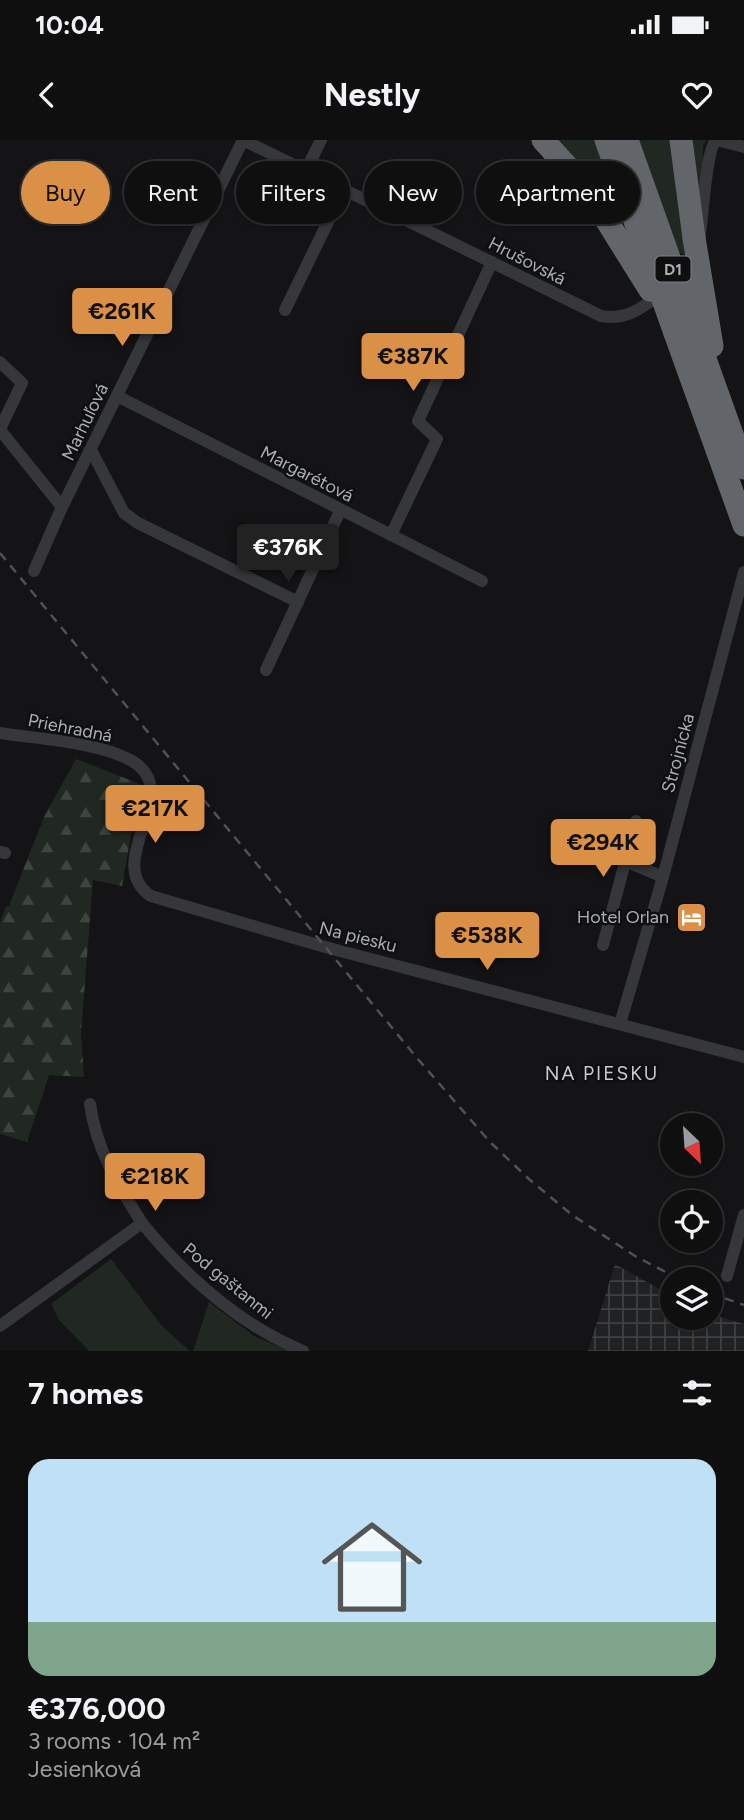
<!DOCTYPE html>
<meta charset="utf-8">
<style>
:root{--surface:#0f0f10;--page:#1d1d1e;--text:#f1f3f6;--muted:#9b9c9f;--line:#2f2f30;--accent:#db9047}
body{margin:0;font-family:Figtree,sans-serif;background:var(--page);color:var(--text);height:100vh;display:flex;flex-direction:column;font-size:26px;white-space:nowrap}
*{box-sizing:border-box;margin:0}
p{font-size:23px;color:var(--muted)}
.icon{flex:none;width:38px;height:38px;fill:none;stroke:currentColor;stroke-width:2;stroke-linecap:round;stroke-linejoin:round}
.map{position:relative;height:1211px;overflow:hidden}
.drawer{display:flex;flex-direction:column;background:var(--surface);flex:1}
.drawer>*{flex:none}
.top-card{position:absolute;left:21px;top:21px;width:704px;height:63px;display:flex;gap:14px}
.needle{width:46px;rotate:155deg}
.buttons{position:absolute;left:660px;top:973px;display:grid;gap:14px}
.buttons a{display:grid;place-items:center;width:63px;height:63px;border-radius:50%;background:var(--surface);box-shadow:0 2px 5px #0004,0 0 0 2px var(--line);font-size:35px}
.price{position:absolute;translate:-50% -60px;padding:0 16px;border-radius:7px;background:var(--accent);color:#111;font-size:23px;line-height:46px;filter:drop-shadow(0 2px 4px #0008)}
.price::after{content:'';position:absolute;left:50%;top:42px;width:21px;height:16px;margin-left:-10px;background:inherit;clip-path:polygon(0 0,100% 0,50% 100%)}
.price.on{background:#222;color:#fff}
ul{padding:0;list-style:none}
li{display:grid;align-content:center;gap:14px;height:371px;padding:0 28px}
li+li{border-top:2px solid var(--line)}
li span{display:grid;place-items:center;height:217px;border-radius:21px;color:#555}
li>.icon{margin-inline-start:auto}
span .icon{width:126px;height:126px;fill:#fffc;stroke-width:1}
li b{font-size:30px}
h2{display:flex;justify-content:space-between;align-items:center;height:84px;padding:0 28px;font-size:30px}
.pill{padding:0 24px;border-radius:32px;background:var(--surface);box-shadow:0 2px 5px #0004,0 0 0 2px var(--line);font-size:24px;line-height:63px}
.pill.on{background:var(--accent);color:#111}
.status{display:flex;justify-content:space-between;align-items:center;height:49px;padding:0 35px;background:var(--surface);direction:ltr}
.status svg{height:19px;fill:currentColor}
header{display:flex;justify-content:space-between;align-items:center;height:91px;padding:0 28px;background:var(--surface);font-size:32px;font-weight:700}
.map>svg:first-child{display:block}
</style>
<div class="status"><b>10:04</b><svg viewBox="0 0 49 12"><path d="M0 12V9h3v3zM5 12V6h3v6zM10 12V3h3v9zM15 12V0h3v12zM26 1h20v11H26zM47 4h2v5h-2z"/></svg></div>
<header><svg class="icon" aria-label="back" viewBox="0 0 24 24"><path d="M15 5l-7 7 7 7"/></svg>Nestly<svg class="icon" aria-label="heart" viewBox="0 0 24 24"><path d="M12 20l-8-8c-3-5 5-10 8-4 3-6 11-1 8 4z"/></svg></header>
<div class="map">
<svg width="744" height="1211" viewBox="0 0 744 1211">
<defs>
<pattern id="industrial-grid" width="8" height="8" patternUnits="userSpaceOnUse" patternTransform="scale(1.75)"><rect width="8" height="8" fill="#202122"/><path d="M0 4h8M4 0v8" fill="none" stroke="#3e3f40"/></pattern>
<pattern id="forest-firs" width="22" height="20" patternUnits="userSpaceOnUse" patternTransform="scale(1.75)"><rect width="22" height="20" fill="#212821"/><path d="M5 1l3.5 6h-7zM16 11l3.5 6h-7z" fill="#3e453f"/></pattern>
</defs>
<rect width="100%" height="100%" fill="#141416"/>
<!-- industrial -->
<polygon fill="url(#industrial-grid)" points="615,1124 672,1156 672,1178 710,1178 711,1174 744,1184 744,1211 588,1211"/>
<!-- green -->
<g fill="#212821">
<polygon points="558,0 707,0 703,6 703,56 685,116 616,73 594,41"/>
<polygon points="111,1119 162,1186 190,1211 89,1211 59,1180 51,1164"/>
<polygon points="209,1162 254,1196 289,1211 193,1211"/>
</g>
<!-- forest -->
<polygon fill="url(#forest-firs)" points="76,619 140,644 122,746 93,740 81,893 84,937 49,935 27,1002 0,994 0,783 6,766 9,766 44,677"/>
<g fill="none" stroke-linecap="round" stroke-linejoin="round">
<!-- minor -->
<g stroke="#36373a" stroke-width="12">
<path d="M243,0l358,176c26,5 42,-9 62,-24"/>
<polyline points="717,0 744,7"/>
<polyline points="306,30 321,0"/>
<path d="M700,94c3,-19 6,-84 16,-94"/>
<polyline points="285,170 344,49"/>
<polyline points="0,222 22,243 0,289"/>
<polyline points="117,256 482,441"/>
<polyline points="0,290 62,367"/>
<polyline points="91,310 124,373 138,383 298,462"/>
<polyline points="391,395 437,299 418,281 492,122"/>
<polyline points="34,431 62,367 243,0"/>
<polyline points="266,530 340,371"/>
<path d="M0,593c38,6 99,9 132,28 55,32 -32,100 19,135l174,51 419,110"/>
<polyline points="0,712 5,713"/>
<polyline points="625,721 663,737"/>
<polyline points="603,805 636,681"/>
<polyline points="620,884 663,737 744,432"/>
<path d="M90,964c6,45 28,81 52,119"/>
<polyline points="727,1136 744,1075"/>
<path d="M0,1186l142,-103c44,54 96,101 161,128"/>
</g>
<!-- motorway -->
<g stroke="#62666a" stroke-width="23">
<polyline points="543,0 573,33"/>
<polyline points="681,0 694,98"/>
<polyline points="675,193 744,385"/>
<polyline points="719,258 744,328"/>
</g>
<!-- rail -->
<g stroke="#4f5155" stroke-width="2.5" stroke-dasharray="9 7" stroke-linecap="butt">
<polyline points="0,413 417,918 490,1002 530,1040 572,1075 635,1116 679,1139"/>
<polyline points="710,1153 744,1165"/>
</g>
<!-- motorway-bridge -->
<g stroke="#62666a" stroke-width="23">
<polyline points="606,0 675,193"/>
<polyline points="627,0 719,258"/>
<polyline points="573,33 597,65 650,150"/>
<polyline points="694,98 712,206"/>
</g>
</g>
<!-- icons -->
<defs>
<symbol id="hotel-square" viewBox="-11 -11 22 22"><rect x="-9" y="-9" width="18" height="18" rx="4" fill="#db9047" stroke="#0f0f10"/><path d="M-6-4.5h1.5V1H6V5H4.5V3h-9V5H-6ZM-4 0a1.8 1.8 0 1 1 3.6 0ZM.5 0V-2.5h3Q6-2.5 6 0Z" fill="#fff"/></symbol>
</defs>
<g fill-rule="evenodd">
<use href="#hotel-square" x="674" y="760" width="35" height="35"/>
</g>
<g text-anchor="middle" stroke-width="5" stroke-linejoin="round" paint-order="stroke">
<!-- shield labels -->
<rect fill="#0f0f10" stroke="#7a7e83" stroke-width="2" x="655.5" y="116.5" width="35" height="25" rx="5"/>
<g font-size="16" font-weight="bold" fill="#a8aeb4">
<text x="673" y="135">D1</text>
</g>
<!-- street labels -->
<g font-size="18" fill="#a8aeb4" stroke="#0f0f10">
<text transform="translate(527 121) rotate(27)" y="6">Hrušovská</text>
<text transform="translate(85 282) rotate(-64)" y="6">Marhuľová</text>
<text transform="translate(307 334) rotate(27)" y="6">Margarétová</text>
<text transform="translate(70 588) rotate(11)" y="6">Priehradná</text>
<text transform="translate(678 613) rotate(-75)" y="6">Strojnícka</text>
<text transform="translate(358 797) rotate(14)" y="6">Na piesku</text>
<text transform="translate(228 1141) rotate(39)" y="6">Pod gaštanmi</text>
</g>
<!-- poi labels -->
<g font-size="18" fill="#a8aeb4" stroke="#0f0f10" text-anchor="end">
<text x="669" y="783">Hotel Orlan</text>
</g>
<!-- neighbourhood labels -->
<g font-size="19" letter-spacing="2" fill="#c8ccd1" stroke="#0f0f10">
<text x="602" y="940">NA PIESKU</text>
</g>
</g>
</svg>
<div class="buttons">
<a><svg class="needle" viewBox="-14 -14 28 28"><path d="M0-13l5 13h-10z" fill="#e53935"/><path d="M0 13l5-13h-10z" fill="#9b9c9f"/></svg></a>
<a><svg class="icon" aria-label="locate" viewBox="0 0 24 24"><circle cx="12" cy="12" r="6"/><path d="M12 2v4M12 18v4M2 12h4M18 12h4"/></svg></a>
<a><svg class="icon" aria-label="layers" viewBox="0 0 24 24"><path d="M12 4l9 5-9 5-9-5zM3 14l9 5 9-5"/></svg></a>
</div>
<b class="price" style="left:122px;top:208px">€261K</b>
<b class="price" style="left:413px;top:253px">€387K</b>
<b class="price on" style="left:288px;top:444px">€376K</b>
<b class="price" style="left:155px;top:705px">€217K</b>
<b class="price" style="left:603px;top:739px">€294K</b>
<b class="price" style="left:487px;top:832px">€538K</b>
<b class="price" style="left:155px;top:1073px">€218K</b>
<div class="top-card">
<a class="pill on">Buy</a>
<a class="pill">Rent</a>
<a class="pill">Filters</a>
<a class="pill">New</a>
<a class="pill">Apartment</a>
</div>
</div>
<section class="drawer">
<h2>7 homes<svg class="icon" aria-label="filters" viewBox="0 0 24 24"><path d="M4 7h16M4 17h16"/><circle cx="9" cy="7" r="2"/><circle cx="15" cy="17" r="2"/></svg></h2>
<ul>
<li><span style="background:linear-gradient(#bfe0f5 75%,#7fa58c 0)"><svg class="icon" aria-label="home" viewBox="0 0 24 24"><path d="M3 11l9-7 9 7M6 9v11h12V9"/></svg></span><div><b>€376,000</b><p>3 rooms · 104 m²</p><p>Jesienková</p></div></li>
</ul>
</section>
